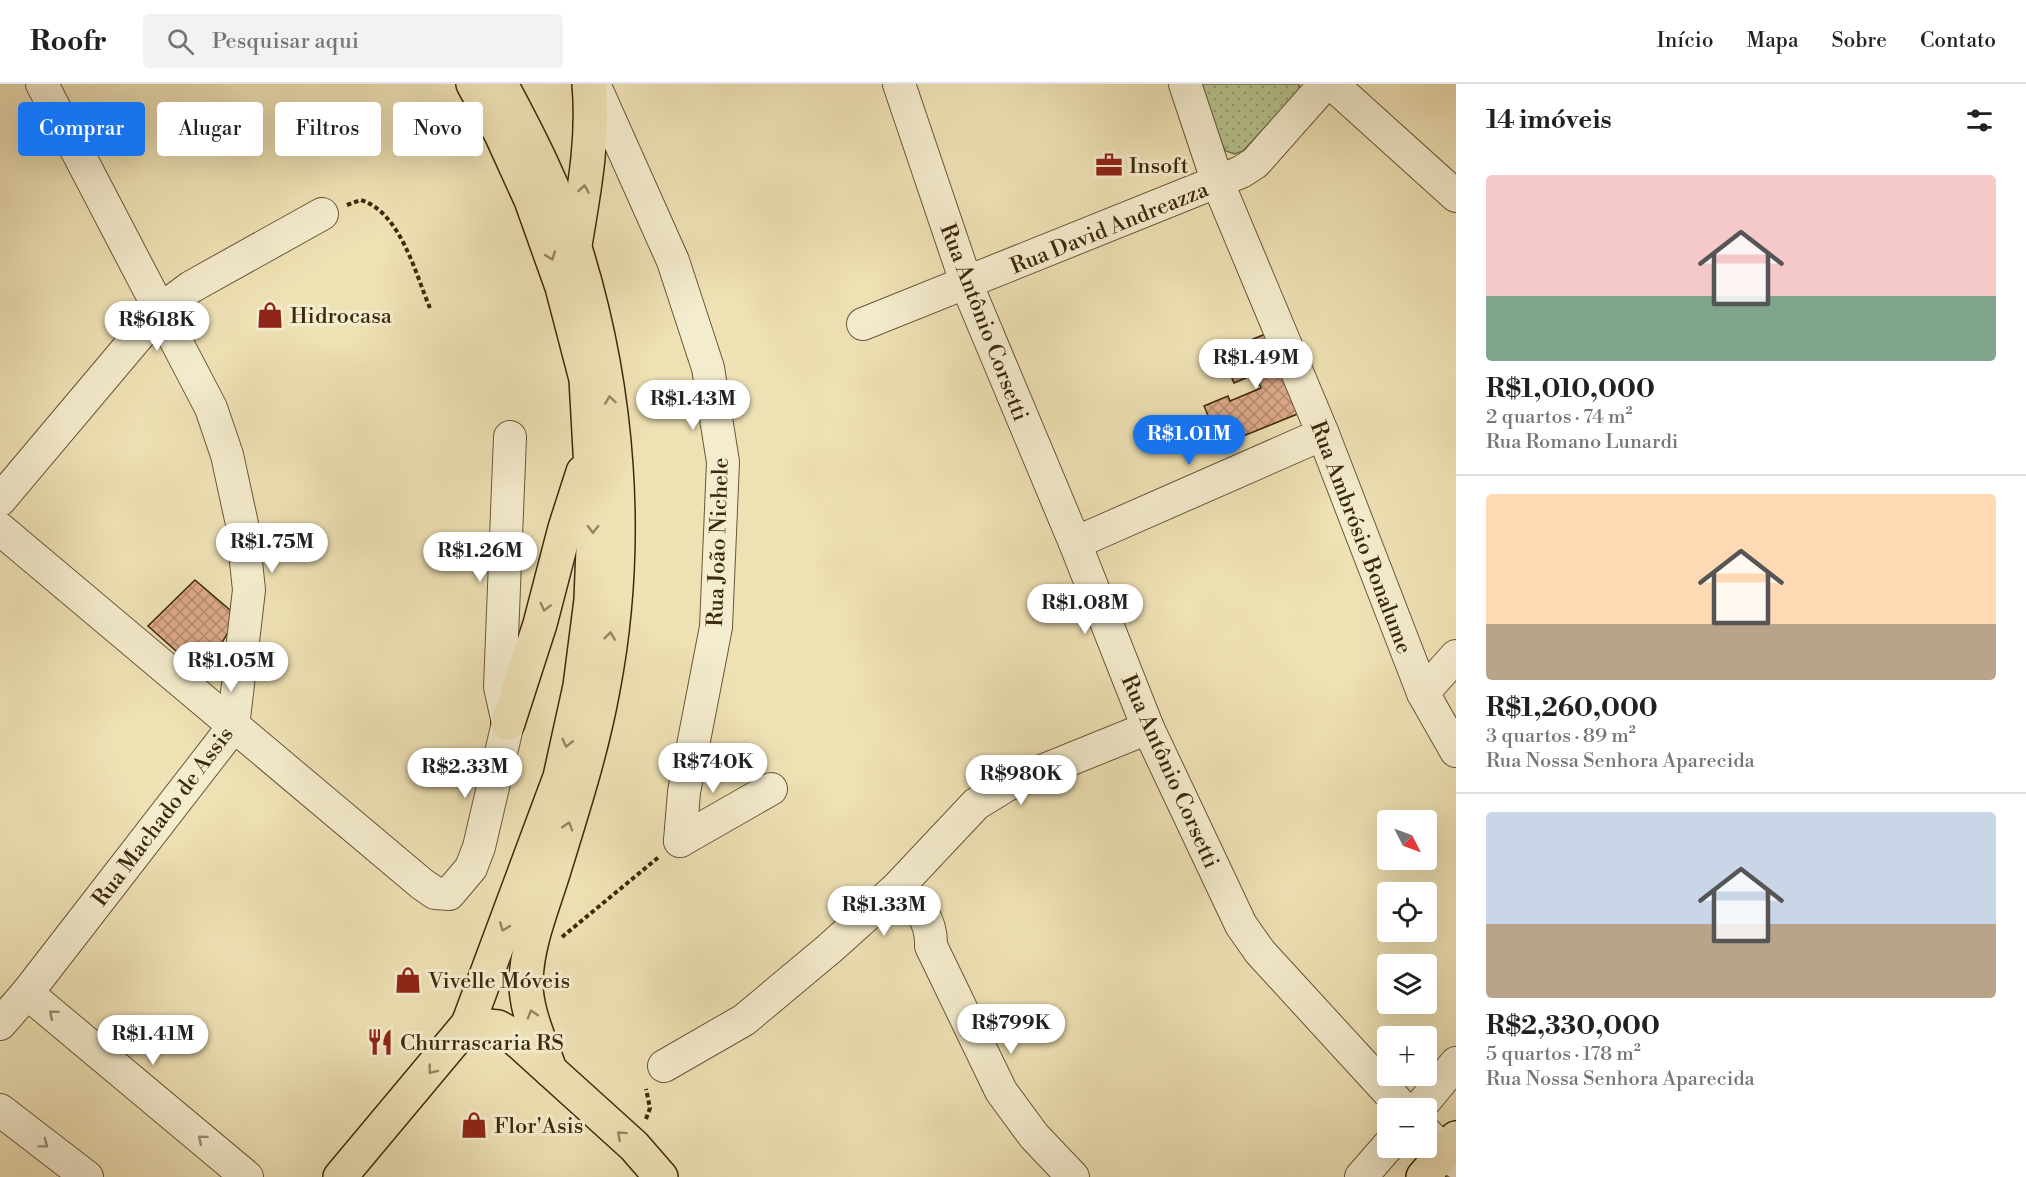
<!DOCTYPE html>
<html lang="pt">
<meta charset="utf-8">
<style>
:root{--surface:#fff;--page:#f2f2f2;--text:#202124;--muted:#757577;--line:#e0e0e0;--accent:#1a73e8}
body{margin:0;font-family:"Libre Bodoni",serif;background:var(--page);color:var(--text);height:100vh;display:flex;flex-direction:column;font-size:22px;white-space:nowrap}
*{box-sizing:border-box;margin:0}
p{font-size:20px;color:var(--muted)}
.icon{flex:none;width:33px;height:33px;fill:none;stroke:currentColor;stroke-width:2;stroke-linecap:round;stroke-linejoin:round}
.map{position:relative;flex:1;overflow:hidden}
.details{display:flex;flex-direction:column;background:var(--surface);width:570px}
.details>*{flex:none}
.top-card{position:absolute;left:18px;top:18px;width:570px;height:54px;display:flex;gap:12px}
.needle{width:39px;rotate:132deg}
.buttons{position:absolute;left:1377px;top:726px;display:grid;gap:12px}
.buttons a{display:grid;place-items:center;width:60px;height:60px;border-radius:6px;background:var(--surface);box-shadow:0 6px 24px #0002;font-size:30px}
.price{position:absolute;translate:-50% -51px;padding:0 14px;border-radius:21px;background:#fff;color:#222;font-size:20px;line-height:39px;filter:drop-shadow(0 2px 3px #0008)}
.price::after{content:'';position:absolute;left:50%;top:36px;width:18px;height:14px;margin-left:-9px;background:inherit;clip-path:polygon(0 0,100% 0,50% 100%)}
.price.on{background:var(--accent);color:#fff}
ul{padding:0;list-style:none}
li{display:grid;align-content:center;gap:12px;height:318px;padding:0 30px}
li+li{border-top:2px solid var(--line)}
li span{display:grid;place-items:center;height:186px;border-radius:6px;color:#555}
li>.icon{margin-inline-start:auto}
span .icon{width:108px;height:108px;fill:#fffc;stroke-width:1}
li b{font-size:26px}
h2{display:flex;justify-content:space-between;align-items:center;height:72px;padding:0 30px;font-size:26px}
.chip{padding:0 21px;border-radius:6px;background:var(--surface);box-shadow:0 6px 24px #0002;font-size:21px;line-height:54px}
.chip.on{background:var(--accent);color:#fff}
header{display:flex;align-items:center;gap:36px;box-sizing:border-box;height:84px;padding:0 30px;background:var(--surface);border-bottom:2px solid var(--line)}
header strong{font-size:28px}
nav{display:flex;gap:33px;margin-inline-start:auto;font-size:21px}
.search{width:420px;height:54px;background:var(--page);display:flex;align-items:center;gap:15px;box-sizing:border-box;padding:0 21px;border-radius:6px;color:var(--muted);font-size:22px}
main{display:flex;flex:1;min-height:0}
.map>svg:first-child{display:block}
</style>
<header>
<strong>Roofr</strong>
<div class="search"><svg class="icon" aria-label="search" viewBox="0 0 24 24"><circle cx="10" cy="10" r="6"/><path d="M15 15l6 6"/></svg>Pesquisar aqui</div>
<nav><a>Início</a><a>Mapa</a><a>Sobre</a><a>Contato</a></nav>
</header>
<main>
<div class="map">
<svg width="1456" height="1093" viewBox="0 0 1456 1093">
<defs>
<pattern id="grass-dots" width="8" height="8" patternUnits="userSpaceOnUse" patternTransform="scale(1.5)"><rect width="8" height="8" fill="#b6c38f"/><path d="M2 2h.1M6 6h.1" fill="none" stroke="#959e73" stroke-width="1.8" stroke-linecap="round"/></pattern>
<pattern id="building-cross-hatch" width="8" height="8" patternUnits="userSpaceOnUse" patternTransform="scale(1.5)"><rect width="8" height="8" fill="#dda98b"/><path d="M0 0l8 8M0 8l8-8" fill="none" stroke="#b48a70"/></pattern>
</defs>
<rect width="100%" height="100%" fill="#eee1b4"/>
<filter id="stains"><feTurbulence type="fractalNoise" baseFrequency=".00333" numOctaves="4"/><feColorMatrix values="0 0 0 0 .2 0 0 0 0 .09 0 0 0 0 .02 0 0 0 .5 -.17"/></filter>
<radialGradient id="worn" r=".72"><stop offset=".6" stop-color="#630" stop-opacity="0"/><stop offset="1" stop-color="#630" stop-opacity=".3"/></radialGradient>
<!-- grass -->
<polygon fill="url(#grass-dots)" stroke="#7a764e" stroke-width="1.5" points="1201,0 1299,0 1300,6 1243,67 1234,70 1226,67 1222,60"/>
<!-- building -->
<g fill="url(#building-cross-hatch)" stroke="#3d290d" stroke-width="1.5">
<polygon points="1273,247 1305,327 1226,359 1221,346 1215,348 1204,322 1228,312 1230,317 1261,304 1255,290 1234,299 1221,268"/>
<polygon points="195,496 238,533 202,590 148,542"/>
</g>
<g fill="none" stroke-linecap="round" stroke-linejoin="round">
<defs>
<g id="minor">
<polyline points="594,0 673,177 708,284 723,378 716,543 684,708 680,757"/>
<polyline points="899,0 967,201 1075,459 1148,644 1241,841 1260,868 1403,1024"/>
<polyline points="1185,0 1218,99 1323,350 1423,609 1456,667"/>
<polyline points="1332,0 1456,112"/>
<polyline points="863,240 1241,88 1255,79 1325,0"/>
<polyline points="0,416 160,226 191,203 322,130"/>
<polyline points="0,445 422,800 435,809 449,810 471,784 479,763 508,639 500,603 510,353"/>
<polyline points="1075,459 1323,350"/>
<polyline points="1423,609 1456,572"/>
<polyline points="680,757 771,705"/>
<path d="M897,804c21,12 35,34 34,58l70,145 33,45 39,41"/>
<polyline points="27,909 247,1093"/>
<polyline points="0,940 27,909 233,643 249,506 242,440 227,371 211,324 42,0"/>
<polyline points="664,982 744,936 829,865 897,804 976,720 1007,701 1148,644"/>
<polyline points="1419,1024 1456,979"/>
<polyline points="0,1026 87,1093"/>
<polyline points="1426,1049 1456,1078"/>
<polyline points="1361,1093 1388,1062"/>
</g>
<g id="major">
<polyline points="340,1093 468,940 498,943 509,949 634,1062 661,1093"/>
<polyline points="1423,1093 1456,1054"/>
</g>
<g id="highway">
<path d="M501,0c28,52 56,107 74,164 44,141 56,295 28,441 -11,61 -30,119 -48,178 -11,37 -28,75 -29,114 -1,29 15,62 24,89"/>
<path d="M575,161c9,-54 19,-106 14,-161"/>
<polyline points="508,639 540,540 565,444 583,388"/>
<polyline points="468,940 560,693 580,602 591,516 594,439 586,295 562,203 531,116 501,50 473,0"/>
</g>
</defs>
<!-- minor casing -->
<use href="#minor" stroke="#695737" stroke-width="34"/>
<!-- major casing -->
<use href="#major" stroke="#3d290d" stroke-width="36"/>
<!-- highway casing -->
<use href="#highway" stroke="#3d290d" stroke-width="36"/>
<!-- path -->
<g stroke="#3d290d" stroke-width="4" stroke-dasharray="4.5 3" stroke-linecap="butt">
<path d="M347,121l14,-5c40,13 54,73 69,108"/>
<polyline points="562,853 660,772"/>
<polyline points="646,1035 650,1024 646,1005"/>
</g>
<!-- minor -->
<use href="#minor" stroke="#f4ecce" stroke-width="32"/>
<!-- major -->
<use href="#major" stroke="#eee1b4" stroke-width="33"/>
<!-- highway -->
<use href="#highway" stroke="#eee1b4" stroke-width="33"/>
</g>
<!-- one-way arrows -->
<defs><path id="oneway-chevron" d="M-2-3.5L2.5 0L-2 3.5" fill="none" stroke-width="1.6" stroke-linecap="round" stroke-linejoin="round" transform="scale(1.5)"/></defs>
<g stroke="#968560">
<use href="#oneway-chevron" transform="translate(584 105) rotate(-81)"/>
<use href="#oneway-chevron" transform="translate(551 172) rotate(70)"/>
<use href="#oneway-chevron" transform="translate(610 316) rotate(-98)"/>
<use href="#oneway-chevron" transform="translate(593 445) rotate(91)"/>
<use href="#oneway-chevron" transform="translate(545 523) rotate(104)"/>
<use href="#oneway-chevron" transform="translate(610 552) rotate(-83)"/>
<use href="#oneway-chevron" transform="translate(567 659) rotate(103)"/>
<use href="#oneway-chevron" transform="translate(568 742) rotate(-73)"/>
<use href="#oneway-chevron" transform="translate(504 843) rotate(111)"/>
<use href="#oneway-chevron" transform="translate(532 930) rotate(-107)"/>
<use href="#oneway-chevron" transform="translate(432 986) rotate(128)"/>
<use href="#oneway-chevron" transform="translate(621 1051) rotate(-138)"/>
</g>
<g stroke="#988a6e">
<use href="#oneway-chevron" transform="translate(53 930) rotate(-140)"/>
<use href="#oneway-chevron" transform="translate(202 1055) rotate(-140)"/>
<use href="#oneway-chevron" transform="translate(44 1060) rotate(37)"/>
</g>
<!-- icons -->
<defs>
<symbol id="office-bare" viewBox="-9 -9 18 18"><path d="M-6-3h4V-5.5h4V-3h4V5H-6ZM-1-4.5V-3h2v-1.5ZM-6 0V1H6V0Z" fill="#8f2418" stroke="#f4ecce" stroke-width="2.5" paint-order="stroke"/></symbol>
<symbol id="shop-bare" viewBox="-9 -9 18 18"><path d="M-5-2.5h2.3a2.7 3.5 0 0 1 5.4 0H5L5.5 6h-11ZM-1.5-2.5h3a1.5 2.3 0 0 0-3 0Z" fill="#8f2418" stroke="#f4ecce" stroke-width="2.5" paint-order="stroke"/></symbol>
<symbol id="restaurant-bare" viewBox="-9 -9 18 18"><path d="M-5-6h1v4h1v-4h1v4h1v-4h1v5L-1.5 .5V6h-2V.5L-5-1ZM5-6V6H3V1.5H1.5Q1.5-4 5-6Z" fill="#8f2418" stroke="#f4ecce" stroke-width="2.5" paint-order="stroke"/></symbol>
</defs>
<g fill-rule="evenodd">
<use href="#office-bare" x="1090" y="62" width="38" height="38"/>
<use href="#shop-bare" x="251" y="212" width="38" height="38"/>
<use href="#shop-bare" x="389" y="877" width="38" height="38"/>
<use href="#restaurant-bare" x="361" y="939" width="38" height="38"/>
<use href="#shop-bare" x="455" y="1022" width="38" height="38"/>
</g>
<g text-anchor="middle" stroke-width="6" stroke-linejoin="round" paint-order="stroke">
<!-- poi labels -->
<g font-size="22" fill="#3d290d" stroke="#f4ecce" text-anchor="start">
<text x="1129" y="89">Insoft</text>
<text x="290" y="239">Hidrocasa</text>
<text x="428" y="904">Vivelle Móveis</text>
<text x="400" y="966">Churrascaria RS</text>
<text x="494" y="1049">Flor'Asis</text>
</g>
<!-- street labels -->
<g font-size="22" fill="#3d290d" stroke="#f4ecce">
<text transform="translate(1109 143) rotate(-22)" y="8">Rua David Andreazza</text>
<text transform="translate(985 238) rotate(69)" y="8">Rua Antônio Corsetti</text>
<text transform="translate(1362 453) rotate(69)" y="8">Rua Ambrósio Bonalume</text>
<text transform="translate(717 458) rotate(-88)" y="8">Rua João Nichele</text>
<text transform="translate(1171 687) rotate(66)" y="8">Rua Antônio Corsetti</text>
<text transform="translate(162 732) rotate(-53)" y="8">Rua Machado de Assis</text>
</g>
</g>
<rect width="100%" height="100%" filter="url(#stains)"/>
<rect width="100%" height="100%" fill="url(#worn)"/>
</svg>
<div class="buttons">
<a><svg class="needle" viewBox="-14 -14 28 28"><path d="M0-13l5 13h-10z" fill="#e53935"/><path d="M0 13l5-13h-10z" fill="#757577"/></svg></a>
<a><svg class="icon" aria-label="locate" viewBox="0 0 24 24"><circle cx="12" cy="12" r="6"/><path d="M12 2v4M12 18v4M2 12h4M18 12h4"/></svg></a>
<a><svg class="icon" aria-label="layers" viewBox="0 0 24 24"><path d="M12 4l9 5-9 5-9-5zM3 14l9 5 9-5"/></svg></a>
<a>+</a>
<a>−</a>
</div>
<b class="price" style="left:157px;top:268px">R$618K</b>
<b class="price" style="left:1256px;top:306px">R$1.49M</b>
<b class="price" style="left:693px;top:347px">R$1.43M</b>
<b class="price on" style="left:1189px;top:382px">R$1.01M</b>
<b class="price" style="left:272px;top:490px">R$1.75M</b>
<b class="price" style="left:480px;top:499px">R$1.26M</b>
<b class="price" style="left:1085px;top:551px">R$1.08M</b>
<b class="price" style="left:231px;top:609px">R$1.05M</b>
<b class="price" style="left:713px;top:710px">R$740K</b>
<b class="price" style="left:465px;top:715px">R$2.33M</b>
<b class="price" style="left:1021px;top:722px">R$980K</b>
<b class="price" style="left:884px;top:853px">R$1.33M</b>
<b class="price" style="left:1011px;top:971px">R$799K</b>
<b class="price" style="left:153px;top:982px">R$1.41M</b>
<div class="top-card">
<a class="chip on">Comprar</a>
<a class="chip">Alugar</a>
<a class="chip">Filtros</a>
<a class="chip">Novo</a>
</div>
</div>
<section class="details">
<h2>14 imóveis<svg class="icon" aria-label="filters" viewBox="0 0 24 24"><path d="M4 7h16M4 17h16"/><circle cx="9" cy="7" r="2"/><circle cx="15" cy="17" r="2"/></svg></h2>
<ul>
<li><span style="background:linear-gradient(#f6c9c9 65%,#7fa58c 0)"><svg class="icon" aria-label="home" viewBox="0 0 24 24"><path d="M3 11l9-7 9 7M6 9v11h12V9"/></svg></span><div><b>R$1,010,000</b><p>2 quartos · 74 m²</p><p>Rua Romano Lunardi</p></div></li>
<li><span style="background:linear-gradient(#ffd9b3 70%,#b9a48a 0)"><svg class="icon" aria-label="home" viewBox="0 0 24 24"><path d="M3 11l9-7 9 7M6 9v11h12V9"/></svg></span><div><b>R$1,260,000</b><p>3 quartos · 89 m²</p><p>Rua Nossa Senhora Aparecida</p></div></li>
<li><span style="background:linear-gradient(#c9d6e8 60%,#b9a48a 0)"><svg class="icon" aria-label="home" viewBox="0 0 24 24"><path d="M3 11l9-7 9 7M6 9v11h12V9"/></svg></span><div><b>R$2,330,000</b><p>5 quartos · 178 m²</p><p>Rua Nossa Senhora Aparecida</p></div></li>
</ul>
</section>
</main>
